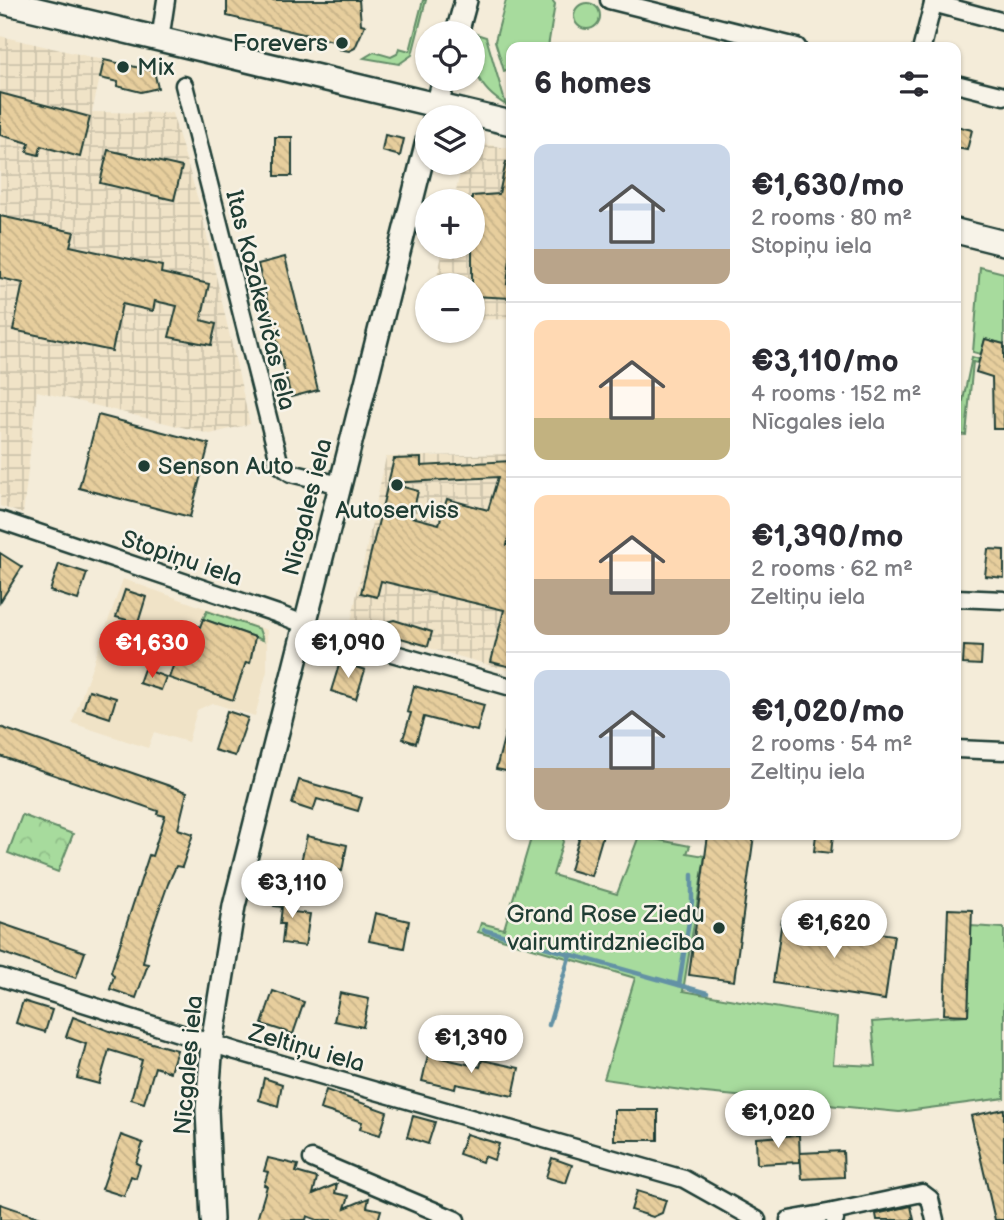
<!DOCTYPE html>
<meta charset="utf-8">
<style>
:root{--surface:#fff;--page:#f2f2f3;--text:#2b2b33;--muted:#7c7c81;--line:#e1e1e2;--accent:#d93025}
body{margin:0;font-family:"Balsamiq Sans",sans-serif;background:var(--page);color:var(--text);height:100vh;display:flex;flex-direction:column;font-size:26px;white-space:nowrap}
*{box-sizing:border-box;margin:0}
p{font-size:23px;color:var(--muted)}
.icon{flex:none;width:38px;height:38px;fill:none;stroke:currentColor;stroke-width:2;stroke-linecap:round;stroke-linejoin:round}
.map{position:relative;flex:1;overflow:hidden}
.panel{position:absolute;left:506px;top:42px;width:455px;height:798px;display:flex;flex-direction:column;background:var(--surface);border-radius:14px;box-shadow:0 2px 5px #0004}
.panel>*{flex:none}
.buttons{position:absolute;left:415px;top:21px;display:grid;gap:14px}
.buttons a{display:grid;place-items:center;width:70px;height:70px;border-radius:50%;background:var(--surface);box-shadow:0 2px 5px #0004;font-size:35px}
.price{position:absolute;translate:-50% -60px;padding:0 16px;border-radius:24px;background:#fff;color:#222;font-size:23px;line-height:46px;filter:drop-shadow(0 2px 4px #0008)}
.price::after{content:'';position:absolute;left:50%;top:42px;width:21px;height:16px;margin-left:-10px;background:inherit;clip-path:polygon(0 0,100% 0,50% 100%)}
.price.active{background:var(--accent);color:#fff}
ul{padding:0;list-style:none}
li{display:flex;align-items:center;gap:21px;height:175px;padding:0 28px}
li+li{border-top:2px solid var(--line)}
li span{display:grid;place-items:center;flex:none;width:196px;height:140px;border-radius:14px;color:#555}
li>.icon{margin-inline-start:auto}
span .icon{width:84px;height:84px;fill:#fffc;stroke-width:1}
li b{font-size:30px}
h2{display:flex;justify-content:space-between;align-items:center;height:84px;padding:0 28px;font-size:30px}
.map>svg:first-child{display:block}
</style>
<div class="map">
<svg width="1004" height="1220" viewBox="0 0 1004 1220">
<defs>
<pattern id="industrial-grid" width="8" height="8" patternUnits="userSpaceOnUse" patternTransform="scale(1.75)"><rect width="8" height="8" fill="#f0e3c7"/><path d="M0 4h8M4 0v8" fill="none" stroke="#cdc4ac"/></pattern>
<pattern id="park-crowns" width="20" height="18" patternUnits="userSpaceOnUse" patternTransform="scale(1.75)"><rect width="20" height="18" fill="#a7db9d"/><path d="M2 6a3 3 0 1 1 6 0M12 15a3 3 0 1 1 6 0" fill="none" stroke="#8fbd88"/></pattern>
<pattern id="building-back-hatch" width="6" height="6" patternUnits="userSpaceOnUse" patternTransform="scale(1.75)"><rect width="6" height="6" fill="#e7ce9d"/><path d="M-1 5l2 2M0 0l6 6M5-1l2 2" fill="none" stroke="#c6b288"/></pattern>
</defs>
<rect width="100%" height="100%" fill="#f4ecd9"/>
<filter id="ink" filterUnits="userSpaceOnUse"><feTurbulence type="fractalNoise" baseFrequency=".0143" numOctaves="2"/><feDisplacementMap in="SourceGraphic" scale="14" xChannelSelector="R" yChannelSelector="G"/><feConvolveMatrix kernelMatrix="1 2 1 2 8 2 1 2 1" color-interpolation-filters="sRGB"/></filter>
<g filter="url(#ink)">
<!-- built -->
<polygon fill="#f0e3c7" points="123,579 267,630 267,671 255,716 212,703 197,710 188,742 154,732 148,748 72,723"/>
<!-- industrial -->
<g fill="url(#industrial-grid)">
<polygon points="0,36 104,60 92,112 172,113 200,206 250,424 210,434 37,391 23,514 0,506"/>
<polygon points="473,142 511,149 511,319 473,320 472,285 435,285 444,247 472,247 472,201 454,201 462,163 472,163"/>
<polygon points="511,454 511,671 350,626 386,457"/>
</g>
<!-- grass -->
<g fill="#a7db9d" stroke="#638c68" stroke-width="2">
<polygon points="423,0 426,0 412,55 399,64 364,58 374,52 391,57 397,54 399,48 410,51"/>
<polygon points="506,0 552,0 555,4 548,47 511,47 511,68 504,71 495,41"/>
<circle cx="587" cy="16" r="13"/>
<path d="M473,33l13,4 20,68c-29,-17 -37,-40 -33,-72z"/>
<polygon points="980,267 1004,273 1004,344 985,339 981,354 973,352"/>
<polygon points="972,357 979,359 978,363 973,362 966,435 956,434"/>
<polygon points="207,611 259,629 263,640 203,619"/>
<polygon points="532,835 565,835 553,875 617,894 639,836 690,846 687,853 705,856 683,991 837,1018 833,1064 876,1066 872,1022 968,1015 971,926 1004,928 1004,1098 899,1112 695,1092 604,1079 635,978 478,932 481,923 504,929"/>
</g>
<!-- park -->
<polygon fill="url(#park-crowns)" stroke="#638c68" stroke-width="2" points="22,815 73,834 58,872 8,853"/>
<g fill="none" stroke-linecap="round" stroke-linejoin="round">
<!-- stream -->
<g stroke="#6492a5" stroke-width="4.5">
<polyline points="484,930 707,993"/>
<polyline points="679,985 692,902 692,875"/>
<polyline points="549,1025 570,954"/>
</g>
</g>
<!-- building -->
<g fill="url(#building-back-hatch)" stroke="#1f3d34" stroke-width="2" fill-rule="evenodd">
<polygon points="227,0 359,0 361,24 365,25 355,48 349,51 339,49 333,41 227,16"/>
<polygon points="104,60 154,71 158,88 141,92 117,86 118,82 100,78"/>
<polygon points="0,93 90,117 80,157 41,146 39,155 27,152 29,143 0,135"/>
<polygon points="956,126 972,130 967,150 956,148"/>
<polygon points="385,135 404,139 400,156 382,151"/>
<rect x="275" y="137" width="17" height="39"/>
<polygon points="108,150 182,167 174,200 100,183"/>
<polygon points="506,162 511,163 511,251 507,284 511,284 511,298 472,296 472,196 499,194"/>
<polygon points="0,216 74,232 70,246 162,266 161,273 209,284 201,320 216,324 211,345 169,337 177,306 155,301 153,311 122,304 112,351 13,330 23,283 0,278"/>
<polygon points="285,257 318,390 291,397 258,264"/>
<polygon points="985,339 1004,344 1004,429 993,429 992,377 976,372"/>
<polygon points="98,415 209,444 190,517 79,488"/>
<path d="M421,458v8l90,-5v68l-4,16h4v122l-20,-5 13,-52 -123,-29 -4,16 -16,-4 33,-134zM498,477l-10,33 -41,-11 -8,25 -27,-7 6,-26 -29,-8z"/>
<polygon points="988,549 1004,550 1004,578 985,576"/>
<polygon points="0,553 22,567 0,602"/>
<polygon points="59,564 87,573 78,600 50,591"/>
<polygon points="125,590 146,597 138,623 116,617"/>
<polygon points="203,619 255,637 250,663 246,662 233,700 169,678 188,622 200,627"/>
<polygon points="394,620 432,632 428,646 387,634 384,627 386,622"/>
<polygon points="964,646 982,647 981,665 963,664"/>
<polygon points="340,662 365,670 356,699 331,691"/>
<polygon points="144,669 166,677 161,690 139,683"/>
<polygon points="414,686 484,705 477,731 424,717 416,743 403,739 411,713 407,712"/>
<polygon points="89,690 116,698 110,718 83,709"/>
<polygon points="227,711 248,718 235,756 214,750"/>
<polygon points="0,727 187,792 178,829 193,834 182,867 176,866 168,884 147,944 143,963 148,964 136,998 110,989 114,976 111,972 149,855 152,856 165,816 157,814 158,811 0,756"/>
<polygon points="507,727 511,727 511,772 496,769"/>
<polygon points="299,780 362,798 358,811 317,799 313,811 292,804"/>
<polygon points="580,835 603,835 591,876 570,870"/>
<polygon points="708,835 754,835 734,981 689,975"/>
<polygon points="816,835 833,835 831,853 814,851"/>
<polygon points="307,836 347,845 342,871 301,862"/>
<polygon points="276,891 296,893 293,912 310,914 305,946 282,943 284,924 280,924 282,907 274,906"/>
<polygon points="948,909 972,910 968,1015 944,1014"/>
<polygon points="375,913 409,921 404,948 369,941"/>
<polygon points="782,920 894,935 885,1000 773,983"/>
<polygon points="0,923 85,952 76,978 0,952"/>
<polygon points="273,991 304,1002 293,1034 262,1024"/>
<polygon points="340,993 369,999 363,1027 334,1021"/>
<polygon points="23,1001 52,1010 45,1032 16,1023"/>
<polygon points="73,1017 112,1032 177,1050 170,1072 155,1067 144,1103 131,1099 142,1060 109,1050 99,1084 77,1078 86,1044 66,1037"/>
<polygon points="428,1055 480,1067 482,1060 519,1068 513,1096 456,1084 455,1089 422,1081"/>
<polygon points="264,1078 282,1084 278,1106 259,1100"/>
<polygon points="326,1090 387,1112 380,1135 360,1129 362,1122 320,1109"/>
<polygon points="1004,1109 1004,1220 995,1220 971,1116"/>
<rect x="614" y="1110" width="44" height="30"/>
<polygon points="413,1116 435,1122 428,1144 407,1137"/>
<polygon points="466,1134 499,1144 494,1160 484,1156 482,1162 459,1154"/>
<polygon points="121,1135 143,1143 136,1163 140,1165 136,1178 131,1176 124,1196 102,1189"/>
<polygon points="799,1135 800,1162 757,1164 756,1138"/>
<polygon points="843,1151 844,1177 802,1179 800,1153"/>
<polygon points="268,1158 298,1165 296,1172 317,1178 313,1194 337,1184 335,1193 349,1196 345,1208 369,1198 367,1207 381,1210 378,1220 317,1220 307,1216 306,1220 257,1220 267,1186 264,1185 268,1172 264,1171"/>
<polygon points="552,1158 572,1165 566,1183 546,1177"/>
<polygon points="637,1191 666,1200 662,1213 653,1217 631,1210"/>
<polygon points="0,1204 41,1218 41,1220 0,1220"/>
<polygon points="911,1206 914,1220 877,1220 876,1214"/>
</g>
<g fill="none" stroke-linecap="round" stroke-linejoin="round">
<defs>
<g id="minor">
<polyline points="609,0 797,47"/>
<polyline points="933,3 1004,22"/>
<polyline points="160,40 166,0"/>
<polyline points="922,47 934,0"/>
<polyline points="956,84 1004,96"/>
<polyline points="184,85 280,465 291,473 340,485"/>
<polyline points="0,520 278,614 339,638 511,687"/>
<polyline points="956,598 1004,600"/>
<polyline points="956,749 1004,751"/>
<polyline points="0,977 236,1051 684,1179 757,1220"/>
<polyline points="312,1159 456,1220"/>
<polyline points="789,1220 833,1212"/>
<polyline points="835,1220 833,1212 922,1193 930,1199 935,1220"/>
</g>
<g id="tertiary">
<polyline points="457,33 466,0"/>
<polyline points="434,117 444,79"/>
<polyline points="212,1220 207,1110 212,1043 234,906 427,141"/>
</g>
<g id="secondary">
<polyline points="0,1 511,123"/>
<polyline points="956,231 1004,243"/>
</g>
</defs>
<!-- minor casing -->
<use href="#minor" stroke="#1f3d34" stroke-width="21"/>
<!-- tertiary casing -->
<use href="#tertiary" stroke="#1f3d34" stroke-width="26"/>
<!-- secondary casing -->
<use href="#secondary" stroke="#1f3d34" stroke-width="28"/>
<!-- minor -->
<use href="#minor" stroke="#f7f3e8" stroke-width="16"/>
<!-- tertiary -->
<use href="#tertiary" stroke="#f7f3e8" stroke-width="21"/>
<!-- secondary -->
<use href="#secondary" stroke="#f7f3e8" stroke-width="23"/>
</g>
</g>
<!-- markers -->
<g fill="#1f3d34" stroke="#f7f3e8" stroke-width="2.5">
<circle cx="342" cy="43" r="7"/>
<circle cx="123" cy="67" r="7"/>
<circle cx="144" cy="466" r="7"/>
<circle cx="397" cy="485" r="7"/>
<circle cx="719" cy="928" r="7"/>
</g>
<g text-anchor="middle" stroke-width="5" stroke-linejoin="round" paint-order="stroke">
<!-- poi labels -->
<g font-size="24" fill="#1f3d34" stroke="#f7f3e8" text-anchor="end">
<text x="328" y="51">Forevers</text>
<text x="137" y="75" text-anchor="start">Mix</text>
<text x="158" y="474" text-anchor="start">Senson Auto</text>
<text x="397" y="518" text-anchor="middle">Autoserviss</text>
<text x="705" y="922">Grand Rose Ziedu<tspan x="705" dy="28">vairumtirdzniecība</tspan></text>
</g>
<!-- street labels -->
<g font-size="24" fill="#1f3d34" stroke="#f7f3e8">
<text transform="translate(261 300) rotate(76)" y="8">Itas Kozakevičas iela</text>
<text transform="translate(307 507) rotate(-76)" y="8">Nīcgales iela</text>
<text transform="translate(182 558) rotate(19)" y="8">Stopiņu iela</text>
<text transform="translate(307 1048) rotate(16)" y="8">Zeltiņu iela</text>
<text transform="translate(188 1065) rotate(-85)" y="8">Nīcgales iela</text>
</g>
</g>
</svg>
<div class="buttons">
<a><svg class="icon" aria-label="locate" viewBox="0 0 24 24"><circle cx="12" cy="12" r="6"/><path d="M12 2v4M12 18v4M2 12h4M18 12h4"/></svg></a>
<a><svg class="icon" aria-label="layers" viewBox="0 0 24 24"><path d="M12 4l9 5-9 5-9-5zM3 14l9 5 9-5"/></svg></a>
<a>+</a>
<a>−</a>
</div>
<b class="price active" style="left:152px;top:680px">€1,630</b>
<b class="price" style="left:348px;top:680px">€1,090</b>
<b class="price" style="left:292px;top:920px">€3,110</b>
<b class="price" style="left:834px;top:960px">€1,620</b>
<b class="price" style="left:471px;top:1075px">€1,390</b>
<b class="price" style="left:778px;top:1150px">€1,020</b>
<section class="panel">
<h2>6 homes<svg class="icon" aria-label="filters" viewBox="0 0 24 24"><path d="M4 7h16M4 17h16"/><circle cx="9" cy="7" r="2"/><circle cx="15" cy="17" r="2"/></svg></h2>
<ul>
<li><span style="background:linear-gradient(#c9d6e8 75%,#b9a48a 0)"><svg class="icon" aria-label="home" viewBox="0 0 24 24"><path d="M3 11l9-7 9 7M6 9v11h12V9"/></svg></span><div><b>€1,630/mo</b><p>2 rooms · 80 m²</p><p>Stopiņu iela</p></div></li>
<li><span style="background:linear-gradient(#ffd9b3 70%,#c2b280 0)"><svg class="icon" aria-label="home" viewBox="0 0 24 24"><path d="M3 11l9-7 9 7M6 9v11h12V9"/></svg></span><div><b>€3,110/mo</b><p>4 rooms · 152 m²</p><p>Nīcgales iela</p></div></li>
<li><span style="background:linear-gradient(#ffd9b3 60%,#b9a48a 0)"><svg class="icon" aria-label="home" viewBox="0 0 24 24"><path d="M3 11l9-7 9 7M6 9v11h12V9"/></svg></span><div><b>€1,390/mo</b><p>2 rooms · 62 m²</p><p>Zeltiņu iela</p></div></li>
<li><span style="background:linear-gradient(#c9d6e8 70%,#b9a48a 0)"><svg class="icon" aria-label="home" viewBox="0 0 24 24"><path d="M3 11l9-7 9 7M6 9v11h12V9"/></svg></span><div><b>€1,020/mo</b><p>2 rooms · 54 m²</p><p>Zeltiņu iela</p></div></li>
</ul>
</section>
</div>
